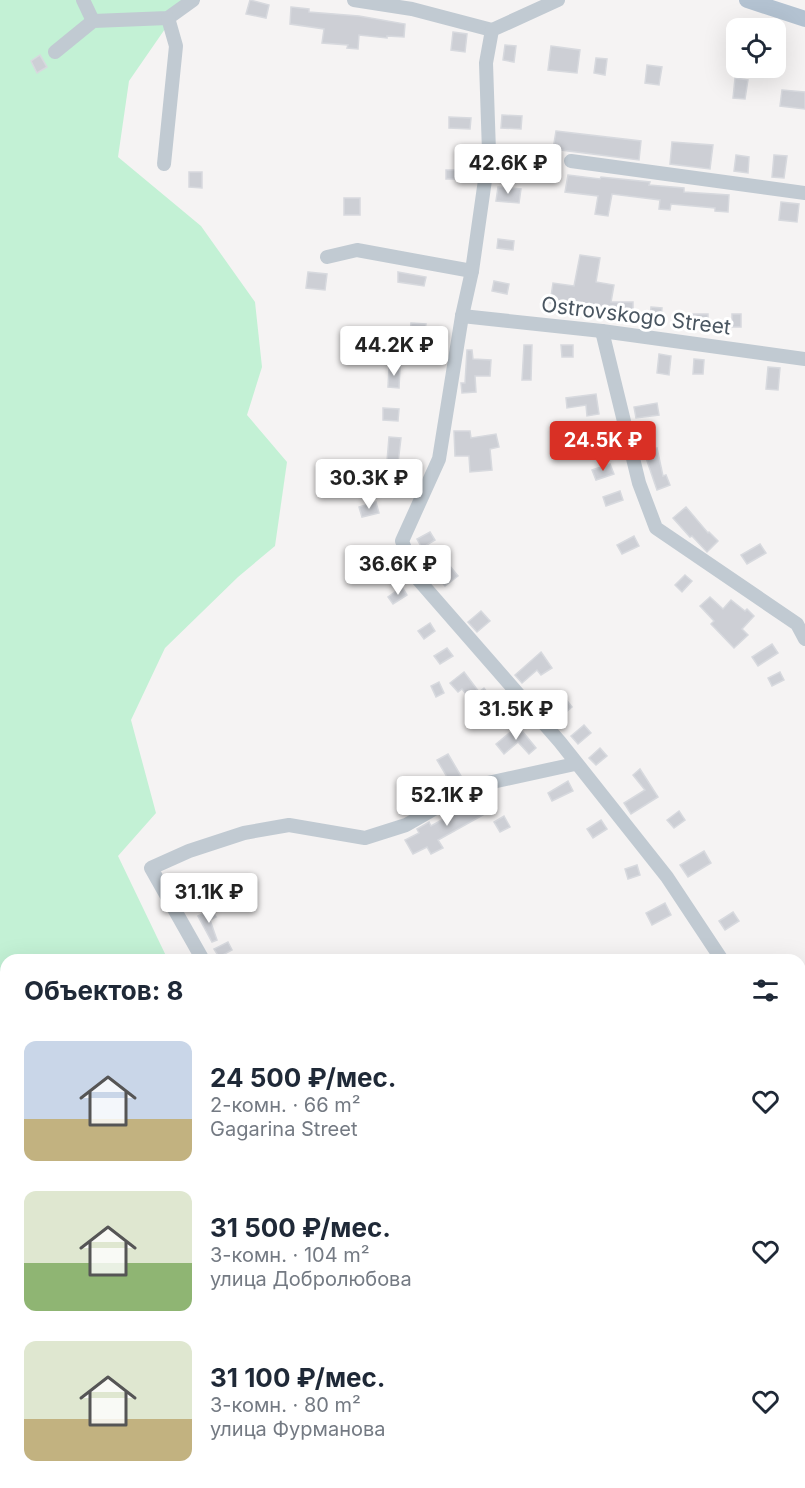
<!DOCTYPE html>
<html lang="ru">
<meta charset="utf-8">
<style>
:root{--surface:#fff;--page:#f2f2f3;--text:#1f2937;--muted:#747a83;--accent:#d93025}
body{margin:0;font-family:Inter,sans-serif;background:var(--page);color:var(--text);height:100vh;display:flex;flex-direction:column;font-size:22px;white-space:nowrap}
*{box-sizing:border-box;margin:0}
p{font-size:20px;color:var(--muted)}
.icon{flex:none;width:33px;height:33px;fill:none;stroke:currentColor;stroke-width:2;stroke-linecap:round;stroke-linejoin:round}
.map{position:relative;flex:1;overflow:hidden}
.details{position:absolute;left:0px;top:954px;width:806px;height:534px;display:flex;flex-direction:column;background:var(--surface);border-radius:18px 18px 0 0;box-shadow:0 6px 24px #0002}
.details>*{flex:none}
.controls{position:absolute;left:726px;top:18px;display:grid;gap:12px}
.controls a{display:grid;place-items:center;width:60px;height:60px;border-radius:12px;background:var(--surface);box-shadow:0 6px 24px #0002;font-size:30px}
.price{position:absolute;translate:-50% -51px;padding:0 14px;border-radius:6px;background:#fff;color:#222;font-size:20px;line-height:39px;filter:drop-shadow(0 2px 3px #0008)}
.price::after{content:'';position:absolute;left:50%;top:36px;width:18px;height:14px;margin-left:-9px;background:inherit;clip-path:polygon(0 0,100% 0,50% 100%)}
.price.on{background:var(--accent);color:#fff}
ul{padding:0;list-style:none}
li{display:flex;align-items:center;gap:18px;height:150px;padding:0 24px}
li span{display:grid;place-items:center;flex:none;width:168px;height:120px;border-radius:12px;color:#555}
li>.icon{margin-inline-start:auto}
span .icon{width:72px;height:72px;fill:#fffc;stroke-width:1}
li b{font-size:26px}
h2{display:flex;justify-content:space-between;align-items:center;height:72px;padding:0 24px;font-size:26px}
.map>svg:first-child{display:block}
</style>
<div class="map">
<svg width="805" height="1488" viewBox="0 0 805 1488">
<rect width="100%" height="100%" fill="#f5f3f3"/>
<!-- green -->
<polygon fill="#c3f1d5" points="0,0 185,0 129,81 118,157 201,226 255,302 262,367 247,415 287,462 275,546 238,577 165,648 131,720 156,813 118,856 168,960 6,960 6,1270 0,1266"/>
<!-- building -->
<g fill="#cdcfd5" stroke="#d7d9de" stroke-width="1.5">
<polygon points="250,0 269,5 266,18 246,14"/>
<polygon points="291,7 309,9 309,12 359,16 405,24 404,37 387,36 387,38 359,35 358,49 347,48 348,45 322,43 324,29 290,24"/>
<polygon points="453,32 467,34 465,52 451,50"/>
<polygon points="505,45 516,46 514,62 503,60"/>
<polygon points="551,46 580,50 577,73 548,70"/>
<polygon points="40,55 47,67 37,73 31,61"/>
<polygon points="596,58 607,59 605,75 594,73"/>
<polygon points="647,65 662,67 659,85 645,83"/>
<polygon points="735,78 748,80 745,99 733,98"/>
<polygon points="782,90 805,92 805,109 780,106"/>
<polygon points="502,115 522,116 521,129 501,128"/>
<polygon points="449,117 471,118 470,129 449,128"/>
<polygon points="556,131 641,141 639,160 553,149"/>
<polygon points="672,142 713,145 710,169 670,164"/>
<polygon points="503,151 520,152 519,163 502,161"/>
<polygon points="736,155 749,157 748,173 734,171"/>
<polygon points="774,155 787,156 784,178 772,177"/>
<rect x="446" y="170" width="13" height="9"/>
<polygon points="189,172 202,172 202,188 189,187"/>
<polygon points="568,175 600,179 601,177 650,182 649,185 684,188 684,192 729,195 728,212 715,211 715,208 671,204 670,210 659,209 660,200 612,194 608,216 595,214 598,196 565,192"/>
<polygon points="498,187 521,189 519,203 496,201"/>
<rect x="344" y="198" width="16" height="17"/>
<polygon points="781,202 799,204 797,222 779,220"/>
<polygon points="498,239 514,241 513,250 497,248"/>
<polygon points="580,255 600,258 596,282 614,285 611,302 633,302 633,315 614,315 602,313 602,311 550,303 553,283 574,286"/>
<polygon points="308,272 327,274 325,290 306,288"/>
<polygon points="398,272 426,277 424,286 398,282"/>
<polygon points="494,281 509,284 507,294 492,291"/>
<polygon points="651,307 662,308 661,319 650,318"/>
<polygon points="688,314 708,314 708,324 687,324"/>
<rect x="732" y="314" width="9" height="13"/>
<polygon points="411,323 426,324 424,334 410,332"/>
<polygon points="524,345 532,345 531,380 522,380"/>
<polygon points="561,345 573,345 573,357 562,357"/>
<polygon points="467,350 472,350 473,359 491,360 490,376 475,376 476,392 462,393 461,383 465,383"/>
<polygon points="659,354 671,356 669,375 657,373"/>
<polygon points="694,359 704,360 703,374 693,374"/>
<polygon points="389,367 400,367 399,388 388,387"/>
<polygon points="768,367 780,368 778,390 766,389"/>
<polygon points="596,394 599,414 587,416 586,405 567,408 566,398"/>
<polygon points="657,403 659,415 636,418 634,407"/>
<polygon points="383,408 399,409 398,421 383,420"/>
<polygon points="454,431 470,431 471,438 496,434 499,447 490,449 492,470 470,472 469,456 455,456"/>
<polygon points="389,437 401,438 395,488 371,485 372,471 386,473"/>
<polygon points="604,438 606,448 587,451 585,442"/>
<polygon points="657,448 663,476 666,475 670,485 657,490 644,452"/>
<polygon points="610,464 614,474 596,480 592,470"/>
<polygon points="620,491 623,500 606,506 603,497"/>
<polygon points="376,502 379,513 362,517 359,507"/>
<polygon points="686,507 708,533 709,532 718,541 707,552 692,536 690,537 673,518"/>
<polygon points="430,532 435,540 422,548 417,539"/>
<polygon points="634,536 639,546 622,554 617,545"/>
<polygon points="760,544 766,553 747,564 741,555"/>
<polygon points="379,552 385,561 375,568 368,560"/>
<polygon points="449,565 458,576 445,586 436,575"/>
<polygon points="685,575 692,581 682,592 675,585"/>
<polygon points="402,587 407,595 393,604 388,597"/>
<polygon points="710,597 723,609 731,600 745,611 747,609 754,616 742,629 748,635 734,648 711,624 714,621 700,606"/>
<polygon points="481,611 490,621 477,632 468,622"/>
<polygon points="430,623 435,631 424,639 418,631"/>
<polygon points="772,644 778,653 758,666 752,657"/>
<polygon points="447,648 453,656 440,664 434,656"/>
<polygon points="541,652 552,668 541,675 537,670 522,683 515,675"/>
<polygon points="464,672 479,692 484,688 490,696 476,706 462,689 458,692 450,683"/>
<polygon points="780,672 784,680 772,686 768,678"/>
<polygon points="439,682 444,693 436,697 431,686"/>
<polygon points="564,697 572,707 558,719 550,709"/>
<polygon points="584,725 591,733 578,744 571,736"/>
<polygon points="518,726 536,748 529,754 518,742 504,754 496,744"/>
<polygon points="600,748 607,756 596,765 589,758"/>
<polygon points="448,754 461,776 450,782 437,760"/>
<polygon points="640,769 658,797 631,814 624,803 645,790 633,775"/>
<polygon points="568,781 573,791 552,801 548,793"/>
<polygon points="485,796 492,810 438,840 443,848 431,854 427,847 413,854 405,840 419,833 417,829 429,822 431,826"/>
<polygon points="679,811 685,820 674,828 667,820"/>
<polygon points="504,816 510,827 500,832 494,822"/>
<polygon points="601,820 607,829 593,838 587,829"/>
<polygon points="704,851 711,863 688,877 680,865"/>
<polygon points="637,865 640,875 628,879 625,869"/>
<polygon points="199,876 204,886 186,895 180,885"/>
<polygon points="665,903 671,915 652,925 646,913"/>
<polygon points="212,909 216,917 210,920 217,940 212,942 198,916"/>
<polygon points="733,912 739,921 725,930 719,921"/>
<polygon points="228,942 232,950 219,957 214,949"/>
</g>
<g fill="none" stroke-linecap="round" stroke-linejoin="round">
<!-- path -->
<polyline stroke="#7ad0a6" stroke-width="2" stroke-dasharray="4.5 3" stroke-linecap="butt" points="0,1271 6,1273"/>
<!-- minor -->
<g stroke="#c1cad2" stroke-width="14">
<polyline points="83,0 93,21"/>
<polyline points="354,0 412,9 492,30"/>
<polyline points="558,0 492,30 486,63 489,152 472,271 462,316 439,459 402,541 416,577 560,742 667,877 722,960"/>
<polyline points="55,52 93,21 168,18 193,0"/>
<polyline points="571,161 805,193"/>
<polyline points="164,164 176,46 168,18"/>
<polyline points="327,257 357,250 472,271"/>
<polyline points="462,316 602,331 805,359"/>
<polyline points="602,331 639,483 656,528 797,624 805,639"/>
<polyline points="203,960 151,868 189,851 244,833 289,825 365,838 406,825 474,786 575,764"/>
<polyline points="800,1026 805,1023"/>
<polyline points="800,1098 805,1111"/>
<polyline points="800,1376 805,1375"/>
<polyline points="149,1482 153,1488"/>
<polyline points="486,1482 490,1488"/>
</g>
<!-- major -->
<polyline stroke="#b3c2d1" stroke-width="16" points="747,0 805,19"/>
</g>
<g text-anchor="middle" stroke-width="6" stroke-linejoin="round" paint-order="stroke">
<!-- street labels -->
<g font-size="21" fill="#4a5661" stroke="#fff">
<text transform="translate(636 316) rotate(7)" y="7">Ostrovskogo Street</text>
</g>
</g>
</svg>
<div class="controls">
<a><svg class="icon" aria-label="locate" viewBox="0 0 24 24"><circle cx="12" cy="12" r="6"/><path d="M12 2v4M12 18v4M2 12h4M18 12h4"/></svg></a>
</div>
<b class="price" style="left:508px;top:195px">42.6K ₽</b>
<b class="price" style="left:394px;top:377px">44.2K ₽</b>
<b class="price on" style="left:603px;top:472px">24.5K ₽</b>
<b class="price" style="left:369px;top:510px">30.3K ₽</b>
<b class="price" style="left:398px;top:596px">36.6K ₽</b>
<b class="price" style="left:516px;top:741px">31.5K ₽</b>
<b class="price" style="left:447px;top:827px">52.1K ₽</b>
<b class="price" style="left:209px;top:924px">31.1K ₽</b>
<section class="details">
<h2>Объектов: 8<svg class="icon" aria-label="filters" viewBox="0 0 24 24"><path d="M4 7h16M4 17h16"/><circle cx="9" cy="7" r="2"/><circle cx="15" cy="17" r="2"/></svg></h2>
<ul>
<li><span style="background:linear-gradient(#c9d6e8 65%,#c2b280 0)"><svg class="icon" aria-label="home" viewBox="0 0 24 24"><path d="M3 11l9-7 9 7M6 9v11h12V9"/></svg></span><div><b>24 500 ₽/мес.</b><p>2-комн. · 66 m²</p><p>Gagarina Street</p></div><svg class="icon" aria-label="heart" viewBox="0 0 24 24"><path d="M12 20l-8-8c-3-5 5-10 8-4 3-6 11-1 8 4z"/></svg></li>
<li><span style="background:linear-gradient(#dfe7d0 60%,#8fb573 0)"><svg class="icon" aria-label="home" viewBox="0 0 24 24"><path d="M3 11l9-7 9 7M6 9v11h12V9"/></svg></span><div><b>31 500 ₽/мес.</b><p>3-комн. · 104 m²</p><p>улица Добролюбова</p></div><svg class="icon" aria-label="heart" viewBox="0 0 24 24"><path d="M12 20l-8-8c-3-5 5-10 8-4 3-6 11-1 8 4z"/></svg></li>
<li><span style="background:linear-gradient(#dfe7d0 65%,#c2b280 0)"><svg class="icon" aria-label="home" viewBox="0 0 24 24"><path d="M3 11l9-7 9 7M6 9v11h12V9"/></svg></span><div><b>31 100 ₽/мес.</b><p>3-комн. · 80 m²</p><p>улица Фурманова</p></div><svg class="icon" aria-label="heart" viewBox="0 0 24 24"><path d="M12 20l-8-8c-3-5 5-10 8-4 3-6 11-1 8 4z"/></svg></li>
</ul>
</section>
</div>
